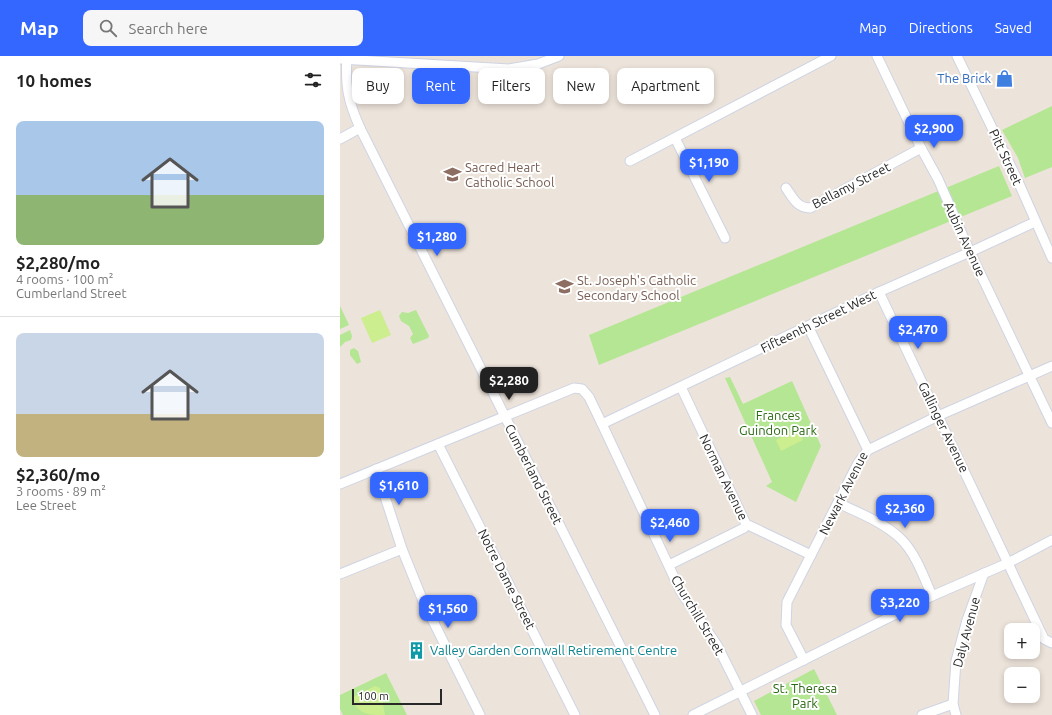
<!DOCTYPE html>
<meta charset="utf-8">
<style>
:root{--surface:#fff;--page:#f6f6f6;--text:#222;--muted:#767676;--line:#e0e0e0;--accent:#3467ff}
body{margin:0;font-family:Ubuntu,sans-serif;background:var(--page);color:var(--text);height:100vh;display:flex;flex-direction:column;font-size:15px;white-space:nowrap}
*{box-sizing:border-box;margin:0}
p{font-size:13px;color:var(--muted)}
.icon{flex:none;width:22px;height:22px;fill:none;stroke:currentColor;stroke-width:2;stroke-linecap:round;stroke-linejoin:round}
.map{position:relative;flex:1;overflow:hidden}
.details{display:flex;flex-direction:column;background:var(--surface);width:340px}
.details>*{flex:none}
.top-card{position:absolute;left:12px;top:12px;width:380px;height:36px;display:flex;gap:8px}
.buttons{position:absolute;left:664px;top:567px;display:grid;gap:8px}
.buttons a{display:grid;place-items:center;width:36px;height:36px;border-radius:8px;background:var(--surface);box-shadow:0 2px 6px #0003;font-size:20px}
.scale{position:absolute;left:12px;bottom:10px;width:90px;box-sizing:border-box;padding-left:4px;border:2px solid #292929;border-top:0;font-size:11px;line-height:14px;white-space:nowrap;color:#292929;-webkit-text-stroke:3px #fff;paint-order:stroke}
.price{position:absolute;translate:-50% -34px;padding:0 9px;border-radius:8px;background:var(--accent);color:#fff;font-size:13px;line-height:26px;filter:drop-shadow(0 1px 2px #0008)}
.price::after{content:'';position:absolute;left:50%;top:24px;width:12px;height:9px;margin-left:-6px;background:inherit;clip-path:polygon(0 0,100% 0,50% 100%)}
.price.active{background:#222;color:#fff}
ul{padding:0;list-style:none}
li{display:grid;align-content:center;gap:8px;height:212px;padding:0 16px}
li+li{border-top:1px solid var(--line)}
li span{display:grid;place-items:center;height:124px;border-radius:8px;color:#555}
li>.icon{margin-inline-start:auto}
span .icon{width:72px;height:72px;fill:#fffc;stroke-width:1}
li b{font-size:17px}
h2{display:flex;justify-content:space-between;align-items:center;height:48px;padding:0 16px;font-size:17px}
.chip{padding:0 14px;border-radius:8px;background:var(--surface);box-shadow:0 2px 6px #0003;font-size:14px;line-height:36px}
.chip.active{background:var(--accent);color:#fff}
header{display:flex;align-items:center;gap:24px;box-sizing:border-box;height:56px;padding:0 20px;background:var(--accent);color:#fff}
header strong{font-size:19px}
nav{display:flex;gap:22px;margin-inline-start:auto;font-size:14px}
.search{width:280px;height:36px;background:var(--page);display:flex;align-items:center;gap:10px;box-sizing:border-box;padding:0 14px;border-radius:8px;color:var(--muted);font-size:15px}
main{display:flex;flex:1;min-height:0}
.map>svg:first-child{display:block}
</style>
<header>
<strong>Map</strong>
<div class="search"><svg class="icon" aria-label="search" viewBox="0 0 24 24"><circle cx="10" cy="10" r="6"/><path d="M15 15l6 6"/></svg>Search here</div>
<nav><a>Map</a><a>Directions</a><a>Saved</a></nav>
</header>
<main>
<section class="details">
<h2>10 homes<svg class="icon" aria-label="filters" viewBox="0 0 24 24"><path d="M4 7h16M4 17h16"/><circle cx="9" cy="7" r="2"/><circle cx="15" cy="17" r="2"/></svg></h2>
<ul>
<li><span style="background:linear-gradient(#a9c7e8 60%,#8fb573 0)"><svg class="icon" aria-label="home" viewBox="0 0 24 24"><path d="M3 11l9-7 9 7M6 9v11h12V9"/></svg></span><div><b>$2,280/mo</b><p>4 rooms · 100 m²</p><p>Cumberland Street</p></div></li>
<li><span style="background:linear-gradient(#c9d6e8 65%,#c2b280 0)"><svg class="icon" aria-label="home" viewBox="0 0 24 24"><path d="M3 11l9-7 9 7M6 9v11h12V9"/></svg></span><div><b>$2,360/mo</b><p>3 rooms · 89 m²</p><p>Lee Street</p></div></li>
</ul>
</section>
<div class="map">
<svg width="712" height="659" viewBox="0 0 712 659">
<rect width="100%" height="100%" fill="#ece3da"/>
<!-- green -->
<g fill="#b5e693">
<polygon points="712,50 712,111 685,122 678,102 662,74"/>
<polygon points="659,110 672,140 259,309 249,279"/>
<polygon points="0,250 9,269 0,273"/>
<polygon points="76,254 89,280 88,282 73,288 70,282 73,278 69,270 61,265 59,260 62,256 68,257"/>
<polygon points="10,274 12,280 11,284 5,286 0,291 0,279"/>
<polygon points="14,292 18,295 21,306 17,308 10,299 10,294"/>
<polygon points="390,321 403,348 452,325 481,390 456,446 426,430 432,426 385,322"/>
<polygon points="474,613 497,659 421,659 414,645"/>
<polygon points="46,617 67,659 3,659 0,653 0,639"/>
</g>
<!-- pitch -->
<g fill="#ccee8e">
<polygon points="40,254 51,279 32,287 21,262"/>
<polygon points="458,373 463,384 441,395 436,384"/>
<path d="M35,630l5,2 5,27c-17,0 -27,0 -33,-17z"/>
</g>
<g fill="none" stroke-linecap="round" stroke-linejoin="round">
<defs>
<g id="minor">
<path d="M7,0c-2,30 1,45 13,72l295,587"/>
<polyline points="537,0 581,92 598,123 630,196 712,367"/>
<polyline points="617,0 677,123 712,202"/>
<polyline points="0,3 169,13 198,8 219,0"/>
<polyline points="335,82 385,182"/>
<polyline points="0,83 20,72"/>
<polyline points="290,105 491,0"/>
<path d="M446,132c7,10 11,20 24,20l111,-60"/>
<polyline points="539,236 704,583 712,587"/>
<polyline points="341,331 406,468 471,499"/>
<polyline points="262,368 539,236 630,196 695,166"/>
<polyline points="98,388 235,659"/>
<polyline points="528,394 598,360 712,310"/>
<polyline points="36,413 62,493 83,545 140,659"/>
<polyline points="0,428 234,332 242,333 249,341 262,368 341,536 377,589 412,659"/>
<path d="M498,447c21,10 45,19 62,35 15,14 24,39 32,58"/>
<polyline points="329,509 404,472 406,468"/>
<polyline points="0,518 62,493"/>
<polyline points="464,604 446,569 447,546 518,407 528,394 468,270"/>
<polyline points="353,659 592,540 668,507 712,484"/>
<polyline points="582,659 613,648"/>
<polyline points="616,659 613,648 616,605 627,564 644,517"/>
</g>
</defs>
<!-- minor casing -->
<use href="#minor" stroke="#cfd4e3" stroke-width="11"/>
<!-- minor -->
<use href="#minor" stroke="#fff" stroke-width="9"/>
</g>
<!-- icons -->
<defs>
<symbol id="shop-bare" viewBox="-9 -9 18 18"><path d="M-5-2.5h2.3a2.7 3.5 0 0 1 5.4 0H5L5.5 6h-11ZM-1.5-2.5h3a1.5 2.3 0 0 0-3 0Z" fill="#3f7fe0" stroke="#fff" stroke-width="2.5" paint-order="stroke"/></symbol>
<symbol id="school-bare" viewBox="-9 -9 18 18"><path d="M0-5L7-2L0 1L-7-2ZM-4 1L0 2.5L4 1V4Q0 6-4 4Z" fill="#8d6e63" stroke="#fff" stroke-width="2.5" paint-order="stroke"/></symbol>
<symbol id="building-bare" viewBox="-9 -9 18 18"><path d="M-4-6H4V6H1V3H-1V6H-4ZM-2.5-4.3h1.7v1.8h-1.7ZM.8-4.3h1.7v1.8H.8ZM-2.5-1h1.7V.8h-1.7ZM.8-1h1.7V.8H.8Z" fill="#0f9aa8" stroke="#fff" stroke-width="2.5" paint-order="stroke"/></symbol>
</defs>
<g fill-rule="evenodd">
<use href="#shop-bare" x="652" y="10" width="25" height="25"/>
<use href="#school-bare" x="100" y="106" width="25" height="25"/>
<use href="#school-bare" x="212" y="218" width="25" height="25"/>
<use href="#building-bare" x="64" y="582" width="25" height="25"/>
</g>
<g text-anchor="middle" stroke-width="4" stroke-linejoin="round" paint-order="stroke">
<!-- shop labels -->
<g font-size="13" fill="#366cbe" stroke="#fff" text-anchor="end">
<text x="651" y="27">The Brick</text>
</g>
<!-- street labels -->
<g font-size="13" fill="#292929" stroke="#fff">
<text transform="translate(666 101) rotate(65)" y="5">Pitt Street</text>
<text transform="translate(511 129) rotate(-27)" y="5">Bellamy Street</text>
<text transform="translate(625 183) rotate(65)" y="5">Aubin Avenue</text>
<text transform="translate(478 265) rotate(-26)" y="5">Fifteenth Street West</text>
<text transform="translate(604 371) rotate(64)" y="5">Gallinger Avenue</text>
<text transform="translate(194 418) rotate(63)" y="5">Cumberland Street</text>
<text transform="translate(384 421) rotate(64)" y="5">Norman Avenue</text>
<text transform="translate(503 437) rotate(-63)" y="5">Newark Avenue</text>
<text transform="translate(167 523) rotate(63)" y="5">Notre Dame Street</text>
<text transform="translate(358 559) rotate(59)" y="5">Churchill Street</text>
<text transform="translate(626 576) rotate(-75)" y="5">Daly Avenue</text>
</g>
<!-- education labels -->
<g font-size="13" fill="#785e54" stroke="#fff" text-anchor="start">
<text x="125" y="116">Sacred Heart<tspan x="125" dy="15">Catholic School</tspan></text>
<text x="237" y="229">St. Joseph's Catholic<tspan x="237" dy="15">Secondary School</tspan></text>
</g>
<!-- park labels -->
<g font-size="13" fill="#2d6a16" stroke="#fff">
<text x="438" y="364">Frances<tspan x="438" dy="15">Guindon Park</tspan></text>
<text x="465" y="637">St. Theresa<tspan x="465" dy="15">Park</tspan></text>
</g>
<!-- culture labels -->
<g font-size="13" fill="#0d838f" stroke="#fff" text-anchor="start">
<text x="90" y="599">Valley Garden Cornwall Retirement Centre</text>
</g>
</g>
</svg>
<div class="buttons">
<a>+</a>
<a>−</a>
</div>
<div class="scale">100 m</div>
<b class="price" style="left:594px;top:93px">$2,900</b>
<b class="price" style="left:369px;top:127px">$1,190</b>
<b class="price" style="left:97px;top:201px">$1,280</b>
<b class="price" style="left:578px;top:294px">$2,470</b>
<b class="price active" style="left:169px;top:345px">$2,280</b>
<b class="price" style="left:59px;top:450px">$1,610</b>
<b class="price" style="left:565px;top:473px">$2,360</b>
<b class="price" style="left:330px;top:487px">$2,460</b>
<b class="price" style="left:560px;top:567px">$3,220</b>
<b class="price" style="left:108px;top:573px">$1,560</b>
<div class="top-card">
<a class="chip">Buy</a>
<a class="chip active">Rent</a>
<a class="chip">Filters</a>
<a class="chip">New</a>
<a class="chip">Apartment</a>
</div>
</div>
</main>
